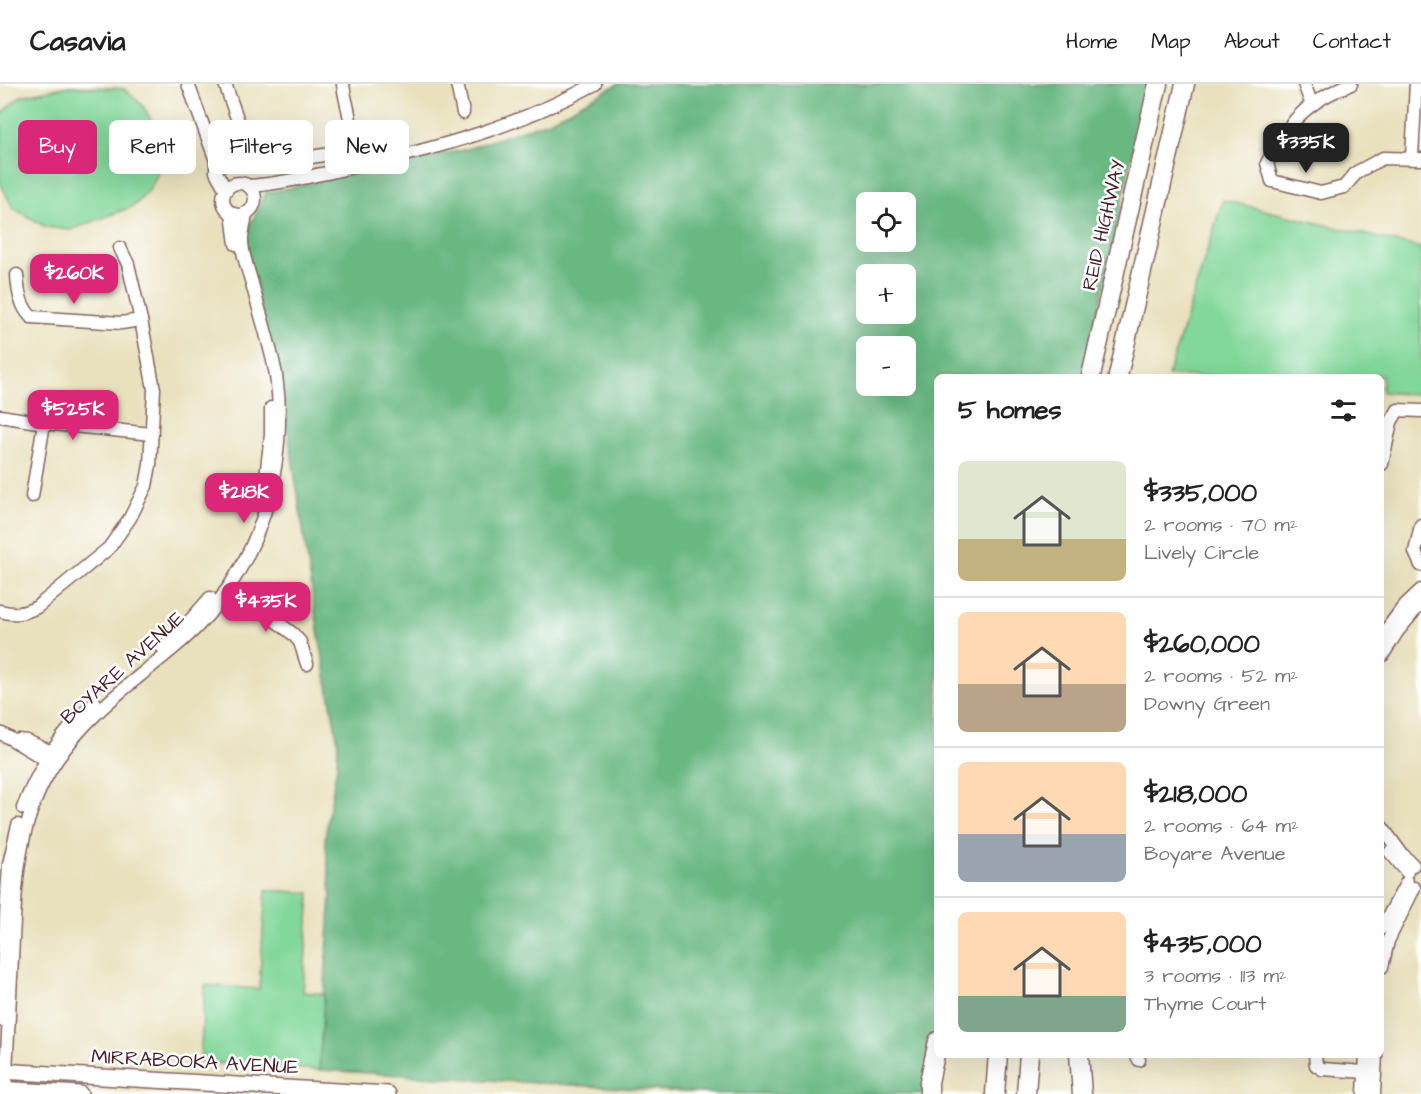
<!DOCTYPE html>
<meta charset="utf-8">
<style>
:root{--surface:#fff;--page:#f6f6f6;--text:#222;--muted:#767676;--line:#e0e0e0;--accent:#db2777}
body{margin:0;font-family:"Architects Daughter",sans-serif;background:var(--page);color:var(--text);height:100vh;display:flex;flex-direction:column;font-size:22px;white-space:nowrap}
*{box-sizing:border-box;margin:0}
p{font-size:20px;color:var(--muted)}
.icon{flex:none;width:33px;height:33px;fill:none;stroke:currentColor;stroke-width:2;stroke-linecap:round;stroke-linejoin:round}
.map{position:relative;flex:1;overflow:hidden}
.panel{position:absolute;left:934px;top:290px;width:450px;height:684px;display:flex;flex-direction:column;background:var(--surface);border-radius:9px;box-shadow:0 6px 24px #0002}
.panel>*{flex:none}
.guide{position:absolute;left:18px;top:36px;width:570px;height:54px;display:flex;gap:12px}
.fabs{position:absolute;left:856px;top:108px;display:grid;gap:12px}
.fabs a{display:grid;place-items:center;width:60px;height:60px;border-radius:9px;background:var(--surface);box-shadow:0 6px 24px #0002;font-size:30px}
.price{position:absolute;translate:-50% -51px;padding:0 14px;border-radius:12px;background:var(--accent);color:#fff;font-size:20px;line-height:39px;filter:drop-shadow(0 2px 3px #0008)}
.price::after{content:'';position:absolute;left:50%;top:36px;width:18px;height:14px;margin-left:-9px;background:inherit;clip-path:polygon(0 0,100% 0,50% 100%)}
.price.active{background:#222;color:#fff}
ul{padding:0;list-style:none}
li{display:flex;align-items:center;gap:18px;height:150px;padding:0 24px}
li+li{border-top:2px solid var(--line)}
li span{display:grid;place-items:center;flex:none;width:168px;height:120px;border-radius:9px;color:#555}
li>.icon{margin-inline-start:auto}
span .icon{width:72px;height:72px;fill:#fffc;stroke-width:1}
li b{font-size:26px}
h2{display:flex;justify-content:space-between;align-items:center;height:72px;padding:0 24px;font-size:26px}
.pill{padding:0 21px;border-radius:9px;background:var(--surface);box-shadow:0 6px 24px #0002;font-size:21px;line-height:54px}
.pill.active{background:var(--accent);color:#fff}
header{display:flex;align-items:center;gap:36px;box-sizing:border-box;height:84px;padding:0 30px;background:var(--surface);border-bottom:2px solid var(--line)}
header strong{font-size:28px}
nav{display:flex;gap:33px;margin-inline-start:auto;font-size:21px}
.map>svg:first-child{display:block}
</style>
<header>
<strong>Casavia</strong>
<nav><a>Home</a><a>Map</a><a>About</a><a>Contact</a></nav>
</header>
<div class="map">
<svg width="1421" height="1010" viewBox="0 0 1421 1010">
<rect width="100%" height="100%" fill="#fff"/>
<filter id="ink" filterUnits="userSpaceOnUse"><feTurbulence type="fractalNoise" baseFrequency=".0167" numOctaves="2"/><feDisplacementMap in="SourceGraphic" scale="12" xChannelSelector="R" yChannelSelector="G"/><feConvolveMatrix kernelMatrix="1 2 1 2 8 2 1 2 1" color-interpolation-filters="sRGB"/></filter>
<filter id="wash" filterUnits="userSpaceOnUse"><feTurbulence type="fractalNoise" baseFrequency=".008" numOctaves="4" result="noise"/><feDisplacementMap in="SourceGraphic" scale="24" xChannelSelector="R" yChannelSelector="G"/><feGaussianBlur stdDeviation="1.35" result="paint"/><feColorMatrix in="noise" values="0 0 0 0 0 0 0 0 0 0 0 0 0 0 0 0 0 1.4 0 .05"/><feComposite in="paint" operator="in"/></filter>
<g filter="url(#wash)">
<rect width="100%" height="100%" fill="#e9e1be"/>
<!-- green -->
<g fill="#82d79a" stroke="#667b62" stroke-width="1.5">
<polygon points="69,2 124,5 143,22 154,41 160,57 161,84 150,105 134,122 71,146 46,143 13,124 0,98 2,49 0,33 6,25 21,12"/>
<polygon points="1223,116 1421,164 1421,311 1382,308 1382,292 1168,292"/>
<polygon points="266,806 310,809 303,908 325,910 319,986 200,978 205,901 259,905"/>
</g>
<!-- forest -->
<path fill="#69b882" stroke="#5a6c56" stroke-width="1.5" fill-rule="evenodd" d="M618,0h530l-65,292h-145v652l-15,66h-205l-399,-24 12,-176 -6,-57 12,-72 1,-22 -20,-113 -33,-220 -34,-145 -5,-32 20,-40 201,-44 82,-28zM867,118h39v40h-39zM867,190h39v40h-39zM867,262h39v40h-39z"/>
</g>
<g filter="url(#ink)">
<g fill="none" stroke-linecap="round" stroke-linejoin="round">
<defs>
<g id="minor">
<polyline points="188,0 216,77 216,88 226,106"/>
<path d="M225,0l27,77 10,4 80,-13c18,-20 3,-45 1,-68"/>
<polyline points="457,0 463,29"/>
<polyline points="1304,0 1312,21"/>
<path d="M1351,0c-45,18 -62,37 -84,79l5,18 49,12 23,-6 13,-15 26,-14 38,1"/>
<polyline points="1412,73 1416,0"/>
<circle cx="239" cy="115" r="16"/>
<path d="M249,102c37,-3 72,-12 108,-20 83,-18 163,-41 238,-82"/>
<polyline points="232,130 236,160"/>
<path d="M17,191c1,16 3,30 14,42l90,6 20,-3"/>
<polyline points="0,332 44,339 152,350"/>
<polyline points="1382,380 1391,338 1398,326 1421,327"/>
<polyline points="266,393 271,351 271,324"/>
<polyline points="32,412 44,339"/>
<polyline points="1421,441 1415,468 1421,481"/>
<polyline points="225,508 239,509 293,550 300,558 307,580"/>
<path d="M0,527c15,4 23,3 37,-4l72,-59 21,-30 16,-32 4,-21 4,-76 -13,-69 -13,-56 -8,-16"/>
<polyline points="1382,552 1404,522 1421,506"/>
<polyline points="162,563 180,548 210,514"/>
<polyline points="1382,572 1397,548 1421,519"/>
<path d="M0,649c18,9 34,21 53,30"/>
<polyline points="19,656 27,657 58,671"/>
<path d="M23,724c16,-41 38,-76 72,-105"/>
<polyline points="1382,743 1401,769 1413,781"/>
<polyline points="1390,768 1407,788"/>
<polyline points="1382,844 1407,798"/>
<polyline points="1382,883 1388,857 1414,804"/>
<polyline points="0,936 9,780 18,741"/>
<polyline points="1136,970 1139,976"/>
<polyline points="1315,970 1316,981 1322,985 1365,988"/>
<path d="M5,1006c2,-44 5,-88 7,-132 4,-70 3,-136 44,-197 33,-50 82,-82 127,-121 37,-32 66,-79 81,-126 14,-46 19,-91 12,-139 -6,-32 -17,-64 -25,-95 -4,-13 -10,-29 -9,-43 1,-8 3,-16 4,-24"/>
<polyline points="1364,1010 1366,970"/>
<polyline points="1374,1010 1376,970"/>
</g>
<g id="major">
<polyline points="0,987 388,1010"/>
<polyline points="0,1005 80,1010"/>
</g>
<g id="highway">
<polyline points="1091,292 1158,0"/>
<polyline points="1118,292 1185,0"/>
<polyline points="1079,970 1082,1010"/>
<polyline points="929,1010 929,998 938,957"/>
<polyline points="995,1010 998,970"/>
<polyline points="1026,1010 1029,970"/>
</g>
</defs>
<!-- minor casing -->
<use href="#minor" stroke="#82635e" stroke-width="15"/>
<!-- major casing -->
<use href="#major" stroke="#82635e" stroke-width="18"/>
<!-- highway casing -->
<use href="#highway" stroke="#82635e" stroke-width="21"/>
<!-- minor -->
<use href="#minor" stroke="#fff" stroke-width="12"/>
<!-- major -->
<use href="#major" stroke="#fff" stroke-width="15"/>
<!-- highway -->
<use href="#highway" stroke="#fff" stroke-width="18"/>
</g>
</g>
<g text-anchor="middle" stroke-width="5" stroke-linejoin="round" paint-order="stroke">
<!-- street labels -->
<g font-size="20" fill="#4a1f2b" stroke="#fff">
<text transform="translate(1103 141) rotate(-77)" y="7">REID HIGHWAY</text>
<text transform="translate(122 583) rotate(-42)" y="7">BOYARE AVENUE</text>
<text transform="translate(195 977) rotate(3)" y="7">MIRRABOOKA AVENUE</text>
</g>
</g>
</svg>
<div class="fabs">
<a><svg class="icon" aria-label="locate" viewBox="0 0 24 24"><circle cx="12" cy="12" r="6"/><path d="M12 2v4M12 18v4M2 12h4M18 12h4"/></svg></a>
<a>+</a>
<a>−</a>
</div>
<b class="price active" style="left:1306px;top:90px">$335K</b>
<b class="price" style="left:74px;top:221px">$260K</b>
<b class="price" style="left:73px;top:357px">$525K</b>
<b class="price" style="left:244px;top:440px">$218K</b>
<b class="price" style="left:266px;top:549px">$435K</b>
<div class="guide">
<a class="pill active">Buy</a>
<a class="pill">Rent</a>
<a class="pill">Filters</a>
<a class="pill">New</a>
</div>
<section class="panel">
<h2>5 homes<svg class="icon" aria-label="filters" viewBox="0 0 24 24"><path d="M4 7h16M4 17h16"/><circle cx="9" cy="7" r="2"/><circle cx="15" cy="17" r="2"/></svg></h2>
<ul>
<li><span style="background:linear-gradient(#dfe7d0 65%,#c2b280 0)"><svg class="icon" aria-label="home" viewBox="0 0 24 24"><path d="M3 11l9-7 9 7M6 9v11h12V9"/></svg></span><div><b>$335,000</b><p>2 rooms · 70 m²</p><p>Lively Circle</p></div></li>
<li><span style="background:linear-gradient(#ffd9b3 60%,#b9a48a 0)"><svg class="icon" aria-label="home" viewBox="0 0 24 24"><path d="M3 11l9-7 9 7M6 9v11h12V9"/></svg></span><div><b>$260,000</b><p>2 rooms · 52 m²</p><p>Downy Green</p></div></li>
<li><span style="background:linear-gradient(#ffd9b3 60%,#9aa5b1 0)"><svg class="icon" aria-label="home" viewBox="0 0 24 24"><path d="M3 11l9-7 9 7M6 9v11h12V9"/></svg></span><div><b>$218,000</b><p>2 rooms · 64 m²</p><p>Boyare Avenue</p></div></li>
<li><span style="background:linear-gradient(#ffd9b3 70%,#7fa58c 0)"><svg class="icon" aria-label="home" viewBox="0 0 24 24"><path d="M3 11l9-7 9 7M6 9v11h12V9"/></svg></span><div><b>$435,000</b><p>3 rooms · 113 m²</p><p>Thyme Court</p></div></li>
</ul>
</section>
</div>
